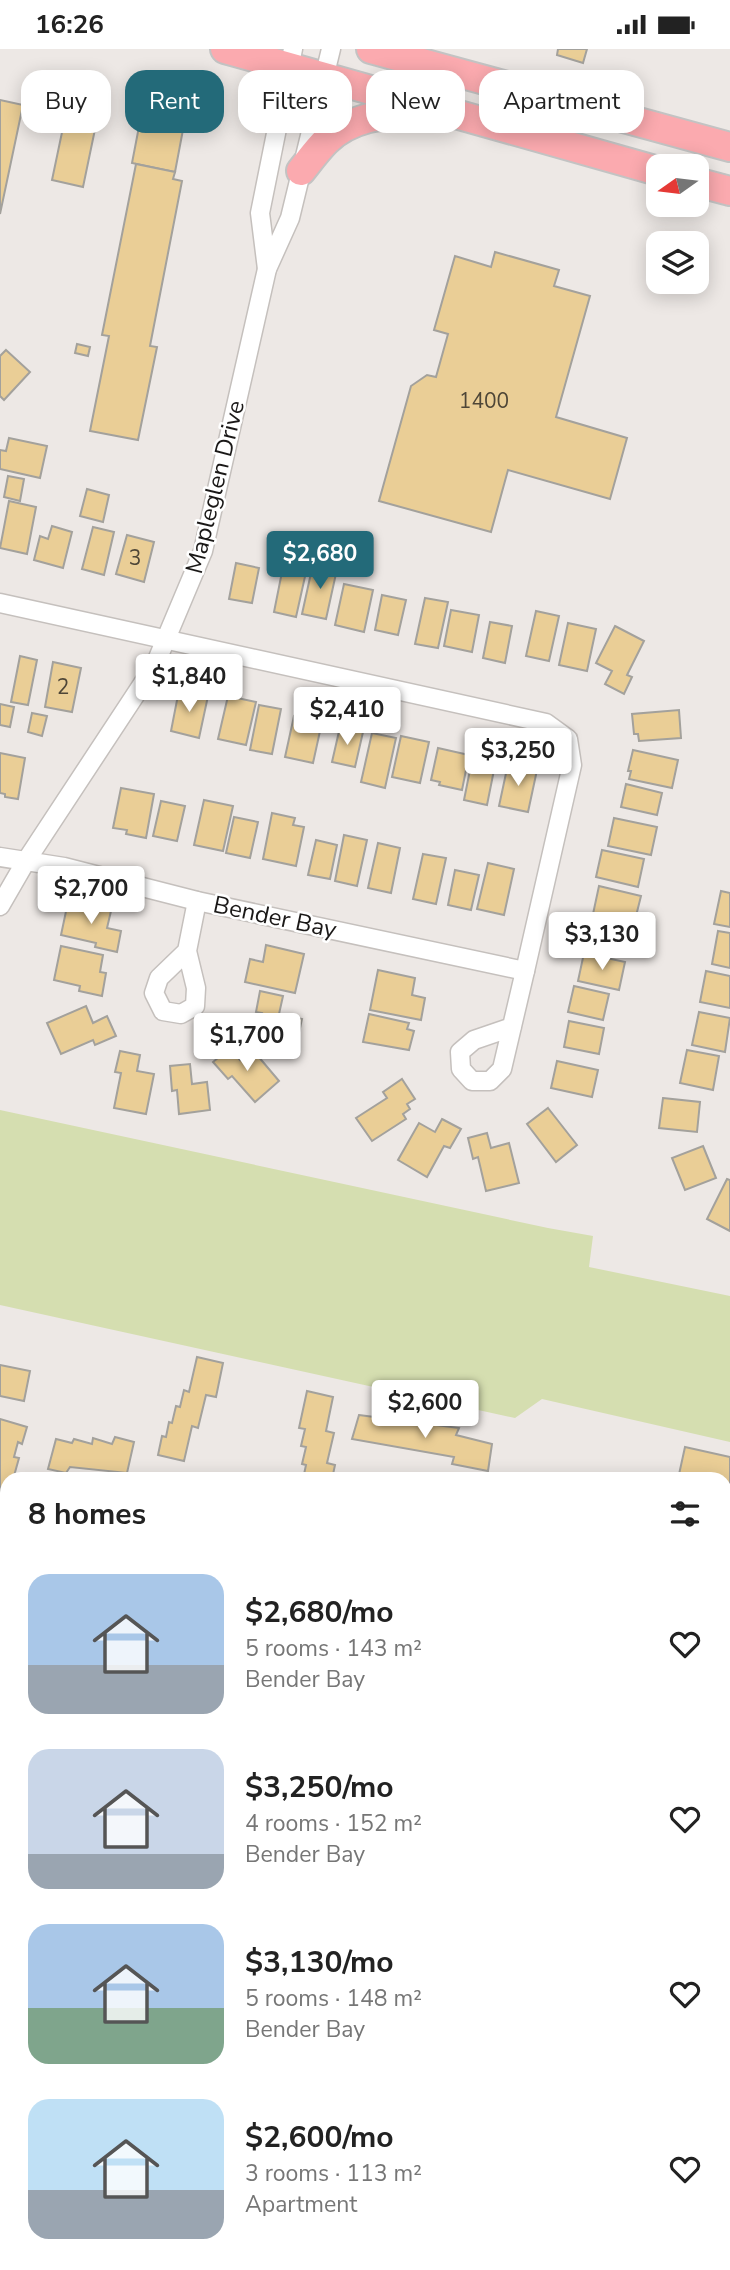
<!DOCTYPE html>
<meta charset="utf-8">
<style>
:root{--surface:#fff;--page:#f2f2f2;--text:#222;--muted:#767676;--accent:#236a79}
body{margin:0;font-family:"Nunito Sans",sans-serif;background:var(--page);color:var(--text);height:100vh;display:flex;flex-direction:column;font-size:26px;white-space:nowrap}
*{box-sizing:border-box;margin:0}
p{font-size:23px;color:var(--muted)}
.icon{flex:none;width:38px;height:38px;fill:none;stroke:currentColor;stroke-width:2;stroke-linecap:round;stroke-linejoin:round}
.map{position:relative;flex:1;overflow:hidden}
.details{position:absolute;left:0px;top:1423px;width:732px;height:800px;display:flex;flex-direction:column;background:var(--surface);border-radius:21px 21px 0 0;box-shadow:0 4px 18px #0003}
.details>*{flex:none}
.top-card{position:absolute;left:21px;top:21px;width:690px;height:63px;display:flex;gap:14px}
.needle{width:46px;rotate:256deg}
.buttons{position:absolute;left:646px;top:105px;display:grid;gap:14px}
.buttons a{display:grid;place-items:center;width:63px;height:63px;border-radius:14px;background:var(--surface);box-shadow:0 4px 18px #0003;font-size:35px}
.price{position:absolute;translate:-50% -60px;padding:0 16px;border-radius:7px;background:#fff;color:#222;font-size:23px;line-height:46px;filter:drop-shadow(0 2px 4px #0008)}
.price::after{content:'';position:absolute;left:50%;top:42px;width:21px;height:16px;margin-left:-10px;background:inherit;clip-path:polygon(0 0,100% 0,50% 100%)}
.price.active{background:var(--accent);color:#fff}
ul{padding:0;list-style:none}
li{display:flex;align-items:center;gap:21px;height:175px;padding:0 28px}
li span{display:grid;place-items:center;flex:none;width:196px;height:140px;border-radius:21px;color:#555}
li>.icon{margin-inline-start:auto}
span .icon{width:84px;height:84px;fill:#fffc;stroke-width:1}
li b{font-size:30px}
h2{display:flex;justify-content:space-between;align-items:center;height:84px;padding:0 28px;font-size:30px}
.tag{padding:0 24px;border-radius:21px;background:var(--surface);box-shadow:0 4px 18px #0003;font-size:24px;line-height:63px}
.tag.active{background:var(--accent);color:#fff}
.status{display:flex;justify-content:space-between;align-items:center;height:49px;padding:0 35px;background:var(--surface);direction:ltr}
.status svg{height:19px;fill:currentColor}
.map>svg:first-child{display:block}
</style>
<div class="status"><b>16:26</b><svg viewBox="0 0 49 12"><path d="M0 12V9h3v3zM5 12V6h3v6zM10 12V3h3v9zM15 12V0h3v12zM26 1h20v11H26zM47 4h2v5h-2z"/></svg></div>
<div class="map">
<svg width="730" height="2221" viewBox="0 0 730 2221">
<rect width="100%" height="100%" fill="#ede8e5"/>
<!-- green -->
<polygon fill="#d5deb0" points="0,1061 548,1179 593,1187 589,1218 730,1247 730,1393 542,1350 515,1369 0,1256"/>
<!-- building -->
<g fill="#eace96" stroke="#a3a19c" stroke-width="2">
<polygon points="558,0 587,0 583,14 557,6"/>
<polygon points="73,31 104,37 83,138 52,131"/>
<polygon points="0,51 23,56 0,165"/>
<polygon points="142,62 185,70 175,123 132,114"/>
<polygon points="136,115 175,123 173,130 182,132 150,297 157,298 138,391 90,382 109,287 102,286"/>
<polygon points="495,203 559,221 554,237 590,247 556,368 627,389 610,450 508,421 491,483 379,452 411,337 427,326 436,328 448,285 434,281 455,207 491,218"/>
<polygon points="77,295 90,298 88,307 75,304"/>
<polygon points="6,301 30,323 4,351 0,347 0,307"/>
<polygon points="9,389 47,397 40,429 0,420 0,401 6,402"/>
<polygon points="8,427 24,430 20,452 4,448"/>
<polygon points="87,440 109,446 103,473 80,467"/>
<polygon points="9,452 36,458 27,505 0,499"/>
<polygon points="52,477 72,483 63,519 34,511 40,487 48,490"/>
<polygon points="93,478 114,483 104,526 82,520"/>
<polygon points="127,486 154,493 144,533 116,525"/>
<polygon points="236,514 259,519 252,554 229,550"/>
<polygon points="313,515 337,520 326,570 302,565"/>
<polygon points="283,518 306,523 296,568 274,563"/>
<polygon points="344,535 373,541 364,583 335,576"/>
<polygon points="382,546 406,551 398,586 375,581"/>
<polygon points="425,549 448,553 438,599 415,595"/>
<polygon points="451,561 479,566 472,603 444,597"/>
<polygon points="536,562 559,567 549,612 526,607"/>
<polygon points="490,573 512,577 505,614 483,609"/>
<polygon points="568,574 596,580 587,622 559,616"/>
<polygon points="615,577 644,592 627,626 632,628 624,645 605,635 612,622 596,614"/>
<polygon points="20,607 37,611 28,656 11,653"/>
<polygon points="53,613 81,619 72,663 45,658"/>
<polygon points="179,641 208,647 199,689 171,682"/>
<polygon points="228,647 256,653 246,696 218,690"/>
<polygon points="0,655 14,658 10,678 0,676"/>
<polygon points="259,656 281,660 272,705 250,701"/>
<polygon points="679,661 681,689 639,692 638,685 634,685 632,665"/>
<polygon points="32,664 47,667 42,687 28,683"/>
<polygon points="294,667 322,673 313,714 285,708"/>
<polygon points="340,678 363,683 355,718 332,713"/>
<polygon points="372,684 396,689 385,739 361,733"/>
<polygon points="401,687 429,693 420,734 392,728"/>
<polygon points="438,699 469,706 462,741 439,736 440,733 431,731"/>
<polygon points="633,701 678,711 672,739 629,730 631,722 628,722"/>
<polygon points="0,704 25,709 18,750 5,748 5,745 0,744"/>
<polygon points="473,706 496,711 487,756 464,751"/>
<polygon points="508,715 537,721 528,763 499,757"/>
<polygon points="626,735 662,744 657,766 621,758"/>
<polygon points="121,739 154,745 146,789 126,785 127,781 113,779"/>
<polygon points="204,751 233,757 223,802 194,796"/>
<polygon points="161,752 185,757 177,792 153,787"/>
<polygon points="272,764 295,769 293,776 304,778 296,817 263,810"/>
<polygon points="234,768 258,773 250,809 226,804"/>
<polygon points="614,769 657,778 651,806 608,797"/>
<polygon points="344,786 367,791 357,837 335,832"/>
<polygon points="316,791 337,796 330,830 308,826"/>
<polygon points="378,794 400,799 391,844 368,839"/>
<polygon points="602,801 644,810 638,838 596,828"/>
<polygon points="423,805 446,809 436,855 413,850"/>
<polygon points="488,814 514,820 504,866 477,860"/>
<polygon points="455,821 479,826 471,861 448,856"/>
<polygon points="599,837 641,847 634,875 593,865"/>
<polygon points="721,842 730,844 730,878 714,875"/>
<polygon points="68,853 111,862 107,879 121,882 117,903 95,898 96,894 61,886"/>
<polygon points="586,875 632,885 627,907 581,897"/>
<polygon points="718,882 730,884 730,919 712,915"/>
<polygon points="266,896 304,905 295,944 245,933 250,910 263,913"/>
<polygon points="61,897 103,906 100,923 106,924 102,947 79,942 80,937 54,931"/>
<polygon points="584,904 625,913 619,941 578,932"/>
<polygon points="378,921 415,929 412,946 425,949 421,971 370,961"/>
<polygon points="706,922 730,927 730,959 700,953"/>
<polygon points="574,937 609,945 603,971 568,963"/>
<polygon points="260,942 283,947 279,965 302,970 296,997 256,988 262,964 256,963"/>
<polygon points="86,957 93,974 107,967 116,987 95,996 93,991 61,1005 47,974"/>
<polygon points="699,963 730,969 725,1003 692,996"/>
<polygon points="369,965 409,974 407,980 414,982 409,1001 363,993"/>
<polygon points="569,972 604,979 599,1005 564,998"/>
<polygon points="230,999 240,1011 252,1000 279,1032 255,1053 232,1027 228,1030 213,1013"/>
<polygon points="687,1001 719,1007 713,1041 680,1034"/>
<polygon points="120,1002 140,1006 137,1022 154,1025 146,1065 114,1059 121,1024 115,1023"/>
<polygon points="557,1012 598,1021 592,1048 551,1039"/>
<polygon points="190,1015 192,1035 207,1033 210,1061 179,1065 177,1041 172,1042 170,1017"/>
<polygon points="402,1030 415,1050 407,1055 410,1060 403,1065 406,1070 372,1092 356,1069 387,1049 383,1043"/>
<polygon points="663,1049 700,1053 697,1083 659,1079"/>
<polygon points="548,1059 577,1096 556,1113 527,1075"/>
<polygon points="442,1070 461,1080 450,1099 444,1097 427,1128 398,1111 419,1074 435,1083"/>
<polygon points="487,1084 491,1099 509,1094 519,1134 486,1142 478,1108 473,1110 468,1089"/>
<polygon points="703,1097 716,1129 685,1141 672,1109"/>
<polygon points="727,1130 730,1131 730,1182 707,1170"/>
<polygon points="197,1308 223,1314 216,1348 206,1346 198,1379 192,1377 184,1412 158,1406 162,1387 166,1388 169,1373 172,1374 176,1357 180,1358 184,1341 189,1343"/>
<polygon points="0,1316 30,1322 24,1352 0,1347"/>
<polygon points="307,1342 333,1348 326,1382 334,1384 327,1414 335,1416 332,1430 303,1430 306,1416 302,1415 306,1398 301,1397 305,1380 299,1379"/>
<polygon points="359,1366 459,1379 456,1386 492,1395 488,1422 452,1415 454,1408 352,1390"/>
<polygon points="0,1370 27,1378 22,1395 18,1393 14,1408 19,1409 14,1427 23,1430 7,1430 7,1498 0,1496"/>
<polygon points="115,1388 134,1393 127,1424 70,1418 66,1424 48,1420 56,1390 72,1394 74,1390 92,1395 93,1389 112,1395"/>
<polygon points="685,1398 730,1408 730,1549 724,1548 724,1430 678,1430"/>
<polygon points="4,1524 7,1524 7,1554 0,1552"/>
<polygon points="724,1586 730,1587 730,1688 724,1687"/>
<polygon points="4,1846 7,1847 7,1870 0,1868"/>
<polygon points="0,1868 7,1870 7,1892 0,1891"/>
<polygon points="724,1972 730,1973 730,2014 724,2040"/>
<polygon points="67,2216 101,2216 99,2221"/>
<polygon points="210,2216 245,2216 243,2221 209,2221"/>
<polygon points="518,2216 684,2216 683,2221 543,2221"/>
</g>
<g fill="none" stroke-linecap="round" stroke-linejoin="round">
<defs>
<g id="street">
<polyline points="267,220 260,164 293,0"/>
<polyline points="0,554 546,674 568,690 572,716 525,922 197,852 64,818 0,808"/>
<polyline points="0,857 26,812 155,616 203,502 267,220 290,169 331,0"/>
<polyline points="187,902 196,939 195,957 181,965 163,962 154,944 159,929 187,902 197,852"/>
<polyline points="512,978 474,991 460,1003 461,1020 472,1032 490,1032 502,1020 525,922"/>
<polyline points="0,1619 7,1619"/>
<polyline points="724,1774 730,1775"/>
<polyline points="0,1949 7,1951"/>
<polyline points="154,2221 156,2216"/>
</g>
<g id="primary">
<polyline points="225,0 658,122"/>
<polyline points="371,0 730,98"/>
<path d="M301,122c8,-10 16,-21 25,-30 25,-25 61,-27 94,-30"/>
<polyline points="696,133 730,142"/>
</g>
</defs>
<!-- street casing -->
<use href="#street" stroke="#c5c0bd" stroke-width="21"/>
<!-- primary casing -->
<use href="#primary" stroke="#c3c3c3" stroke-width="32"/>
<!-- street -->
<use href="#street" stroke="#fff" stroke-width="18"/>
<!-- primary -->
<use href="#primary" stroke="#fbaaaf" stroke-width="28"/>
</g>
<g text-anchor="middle" stroke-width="5" stroke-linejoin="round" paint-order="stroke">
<!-- number labels -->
<g font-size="21" fill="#4e4637">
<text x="484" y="359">1400</text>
<text x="135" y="516">3</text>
<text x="63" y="645">2</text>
</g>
<!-- street labels -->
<g font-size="24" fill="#1a1817" stroke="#fff">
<text transform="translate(215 438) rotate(-76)" y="8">Mapleglen Drive</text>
<text transform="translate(275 868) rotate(12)" y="8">Bender Bay</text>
</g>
</g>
</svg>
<div class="buttons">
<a><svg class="needle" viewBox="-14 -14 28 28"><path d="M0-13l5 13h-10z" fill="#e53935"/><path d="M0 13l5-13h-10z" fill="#767676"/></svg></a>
<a><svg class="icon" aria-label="layers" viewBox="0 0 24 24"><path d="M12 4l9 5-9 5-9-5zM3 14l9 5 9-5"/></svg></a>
</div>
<b class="price active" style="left:320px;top:542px">$2,680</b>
<b class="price" style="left:189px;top:665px">$1,840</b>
<b class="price" style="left:347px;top:698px">$2,410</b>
<b class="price" style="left:518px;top:739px">$3,250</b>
<b class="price" style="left:91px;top:877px">$2,700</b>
<b class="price" style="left:602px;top:923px">$3,130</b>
<b class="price" style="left:247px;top:1024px">$1,700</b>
<b class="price" style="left:425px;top:1391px">$2,600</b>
<div class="top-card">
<a class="tag">Buy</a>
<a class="tag active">Rent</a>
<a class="tag">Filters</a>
<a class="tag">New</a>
<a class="tag">Apartment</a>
</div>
<section class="details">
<h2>8 homes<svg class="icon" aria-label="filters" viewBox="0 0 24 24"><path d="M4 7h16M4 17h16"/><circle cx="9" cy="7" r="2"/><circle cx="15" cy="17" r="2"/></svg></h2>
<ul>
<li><span style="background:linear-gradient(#a9c7e8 65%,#9aa5b1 0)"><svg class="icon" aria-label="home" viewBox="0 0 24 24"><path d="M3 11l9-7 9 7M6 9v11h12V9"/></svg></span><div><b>$2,680/mo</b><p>5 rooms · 143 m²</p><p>Bender Bay</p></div><svg class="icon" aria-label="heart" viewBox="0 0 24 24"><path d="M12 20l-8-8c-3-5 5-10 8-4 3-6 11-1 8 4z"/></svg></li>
<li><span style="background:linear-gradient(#c9d6e8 75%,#9aa5b1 0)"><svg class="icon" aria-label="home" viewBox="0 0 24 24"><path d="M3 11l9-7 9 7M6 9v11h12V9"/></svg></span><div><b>$3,250/mo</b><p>4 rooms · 152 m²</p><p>Bender Bay</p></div><svg class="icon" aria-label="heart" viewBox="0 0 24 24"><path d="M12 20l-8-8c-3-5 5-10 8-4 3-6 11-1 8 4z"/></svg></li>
<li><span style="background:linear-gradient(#a9c7e8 60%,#7fa58c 0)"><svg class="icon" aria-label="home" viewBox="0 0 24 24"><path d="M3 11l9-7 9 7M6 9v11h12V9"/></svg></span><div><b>$3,130/mo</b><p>5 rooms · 148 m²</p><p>Bender Bay</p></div><svg class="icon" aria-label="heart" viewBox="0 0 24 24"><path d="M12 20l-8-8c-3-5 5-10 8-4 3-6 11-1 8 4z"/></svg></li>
<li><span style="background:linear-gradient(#bfe0f5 65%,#9aa5b1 0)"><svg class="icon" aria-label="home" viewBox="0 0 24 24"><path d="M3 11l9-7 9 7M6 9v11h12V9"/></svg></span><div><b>$2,600/mo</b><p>3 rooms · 113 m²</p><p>Apartment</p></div><svg class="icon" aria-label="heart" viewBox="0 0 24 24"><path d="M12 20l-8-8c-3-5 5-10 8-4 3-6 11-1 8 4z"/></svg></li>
</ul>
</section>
</div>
